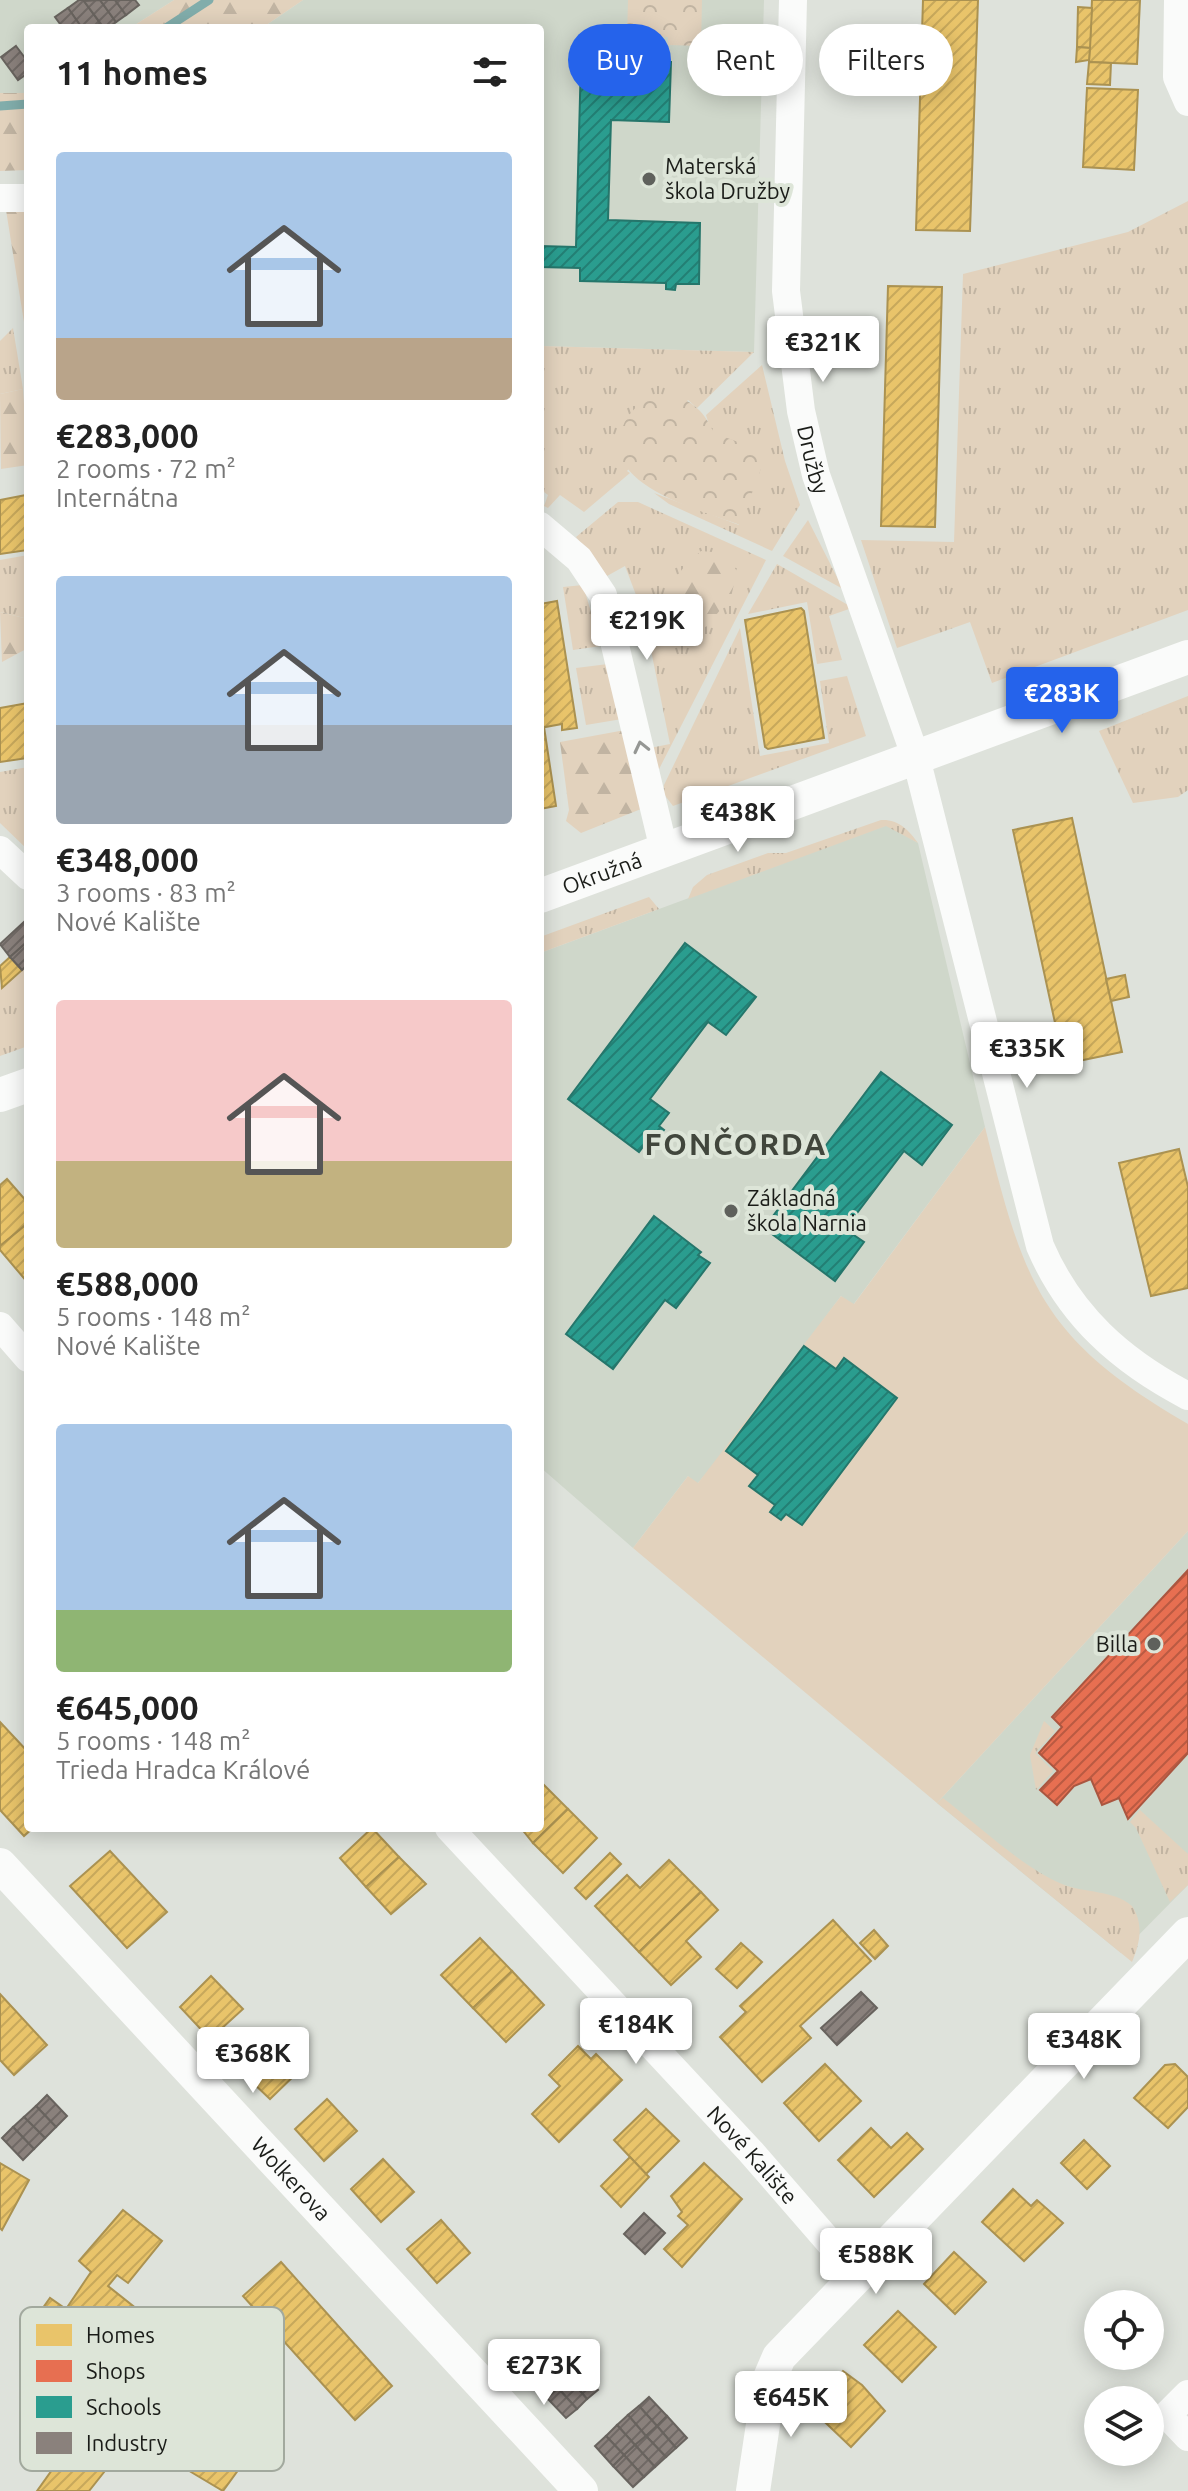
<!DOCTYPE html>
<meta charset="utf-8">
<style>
:root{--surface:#fff;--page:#f2f2f2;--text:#222;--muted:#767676;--accent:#2563eb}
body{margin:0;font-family:Ubuntu,sans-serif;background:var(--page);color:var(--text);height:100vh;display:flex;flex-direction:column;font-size:30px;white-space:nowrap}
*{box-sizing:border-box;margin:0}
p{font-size:26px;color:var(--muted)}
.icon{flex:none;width:44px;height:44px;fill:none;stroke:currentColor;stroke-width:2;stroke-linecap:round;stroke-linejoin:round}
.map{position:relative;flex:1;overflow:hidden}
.drawer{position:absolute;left:24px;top:24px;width:520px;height:1808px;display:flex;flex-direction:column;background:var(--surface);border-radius:8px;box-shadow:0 4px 20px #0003}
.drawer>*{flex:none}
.top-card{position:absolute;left:568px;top:24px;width:500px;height:72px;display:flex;gap:16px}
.buttons{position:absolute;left:1084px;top:2290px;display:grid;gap:16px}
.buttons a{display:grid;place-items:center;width:80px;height:80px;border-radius:50%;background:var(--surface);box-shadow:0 4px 20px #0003;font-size:40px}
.price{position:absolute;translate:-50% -68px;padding:0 18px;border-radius:8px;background:#fff;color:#222;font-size:26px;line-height:52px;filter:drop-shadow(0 2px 4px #0008)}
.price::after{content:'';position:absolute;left:50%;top:48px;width:24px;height:18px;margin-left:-12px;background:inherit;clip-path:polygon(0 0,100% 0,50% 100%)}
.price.active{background:var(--accent);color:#fff}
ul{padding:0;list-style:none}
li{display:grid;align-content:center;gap:16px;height:424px;padding:0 32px}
li span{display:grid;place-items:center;height:248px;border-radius:8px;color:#555}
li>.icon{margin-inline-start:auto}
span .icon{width:144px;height:144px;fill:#fffc;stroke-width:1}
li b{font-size:34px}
h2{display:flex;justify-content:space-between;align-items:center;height:96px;padding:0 32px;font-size:34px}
.pill{padding:0 28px;border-radius:36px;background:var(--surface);box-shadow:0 4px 20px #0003;font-size:28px;line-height:72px}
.pill.active{background:var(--accent);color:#fff}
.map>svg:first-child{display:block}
</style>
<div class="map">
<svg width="1188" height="2491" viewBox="0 0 1188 2491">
<defs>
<pattern id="grass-tufts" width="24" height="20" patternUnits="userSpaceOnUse" patternTransform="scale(2)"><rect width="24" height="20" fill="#e2d2bd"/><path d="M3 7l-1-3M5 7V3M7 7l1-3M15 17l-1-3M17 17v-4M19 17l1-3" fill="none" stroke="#c1b4a2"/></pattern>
<pattern id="forest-firs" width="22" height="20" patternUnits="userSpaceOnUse" patternTransform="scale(2)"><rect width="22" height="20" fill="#e2d2bd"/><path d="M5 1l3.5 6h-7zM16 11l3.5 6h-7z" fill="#c1b4a2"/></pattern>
<pattern id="park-crowns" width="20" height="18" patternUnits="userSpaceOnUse" patternTransform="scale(2)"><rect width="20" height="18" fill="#e2d2bd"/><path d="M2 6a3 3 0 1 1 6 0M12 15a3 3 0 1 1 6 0" fill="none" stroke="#c1b4a2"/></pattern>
<pattern id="homes-hatch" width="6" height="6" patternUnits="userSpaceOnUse" patternTransform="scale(2)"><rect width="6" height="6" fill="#e9c46a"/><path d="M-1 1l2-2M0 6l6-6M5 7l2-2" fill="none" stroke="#c7a85b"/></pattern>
<pattern id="shops-hatch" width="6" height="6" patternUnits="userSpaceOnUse" patternTransform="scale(2)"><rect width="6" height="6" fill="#e76f51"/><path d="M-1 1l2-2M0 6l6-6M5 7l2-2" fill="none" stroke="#ba5a42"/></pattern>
<pattern id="schools-hatch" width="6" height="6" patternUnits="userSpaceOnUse" patternTransform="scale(2)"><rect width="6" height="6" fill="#2a9d8f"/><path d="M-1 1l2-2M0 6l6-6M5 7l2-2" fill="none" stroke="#237f74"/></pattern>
<pattern id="industry-hatch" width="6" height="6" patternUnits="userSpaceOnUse" patternTransform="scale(2)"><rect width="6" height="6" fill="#8a817c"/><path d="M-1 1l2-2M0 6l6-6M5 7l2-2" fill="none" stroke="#706965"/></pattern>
</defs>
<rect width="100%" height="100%" fill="#dee2db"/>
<!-- built -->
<g fill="#cfd7ca">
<polygon points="0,0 174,0 130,28 28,28 28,93 0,93"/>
<polygon points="303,0 764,0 754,352 540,346 540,28 262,28"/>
<polygon points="887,825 918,843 985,1127 853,1305 841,1296 726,1451 697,1484 688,1476 633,1548 540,1467 540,953"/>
<polygon points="1188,1531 1188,1885 1121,1953 937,1803"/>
</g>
<!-- grass -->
<g fill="url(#grass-tufts)">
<polygon points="1188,201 1188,610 992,683 970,622 897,648 861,540 954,542 963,274 1128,232"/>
<polygon points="13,328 23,389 0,394 0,341"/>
<polygon points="540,346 754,352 697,408 688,400 627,471 630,473 584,512 560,495 548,508 544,506 548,495 540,489"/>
<polygon points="762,365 785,461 800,505 772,551 669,504 654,493 739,525 706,415"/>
<polygon points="618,502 638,502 766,560 656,775 650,748 670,744 644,616 625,566 607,576 576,537"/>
<polygon points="808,520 843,589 783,556"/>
<polygon points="28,555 28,619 0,612 0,560"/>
<polygon points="777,564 848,605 849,609 829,616 842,660 817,664 807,602 748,614"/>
<polygon points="583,585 601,646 573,650 563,587"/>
<polygon points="740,628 760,756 829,743 820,681 847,676 866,736 673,806 663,793 664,785"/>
<polygon points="608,664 622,719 586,725 576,668"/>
<polygon points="1188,696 1188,790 1178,797 1133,803 1099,731"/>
<polygon points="28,767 28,850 0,823 0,772"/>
<path d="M881,820c17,-1 28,10 37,23l-32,-17 -198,73 5,-12 14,-12 61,-22h18z"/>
<polygon points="649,897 659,909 540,953 540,937"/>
<polygon points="28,964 28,1046 0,1056 0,986"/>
<polygon points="1044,1721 1055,1731 1035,1753 1053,1771 1036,1790 1030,1755"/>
<path d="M943,1798c35,27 79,69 119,86 24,10 50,5 70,22 12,18 8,37 0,56l-195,-159z"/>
<polygon points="1140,1810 1188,1854 1188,1885 1170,1902 1136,1828 1130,1822"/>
</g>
<!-- forest -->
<g fill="url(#forest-firs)">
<polygon points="174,0 303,0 262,28 130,28"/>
<polygon points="0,93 28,93 28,170 0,171"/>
<polygon points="6,210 28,211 28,347"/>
<polygon points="23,389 28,465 1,469 0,394"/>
<path d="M701,551l22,2 14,18 -6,26 -25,30 -24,-8c-16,-35 -8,-44 19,-68z"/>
<polygon points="0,612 28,619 28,648 2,662"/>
<polygon points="625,730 641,809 581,833 566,821 569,810 560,742"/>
</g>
<!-- park -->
<g fill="url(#park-crowns)">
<polygon points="628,0 702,0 701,46 668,45 668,37 627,36"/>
<path d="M671,395c23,6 33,17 43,38l53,20 -27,72c-37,-14 -145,-41 -117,-99 10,-22 25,-29 48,-31z"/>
</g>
<!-- garden -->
<path fill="#e2d2bd" d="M985,1127c39,158 57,212 203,297v107l-251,272 -304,-255 55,-72 10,7 143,-187 13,8z"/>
<!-- homes -->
<g fill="url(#homes-hatch)" stroke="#ab9251" stroke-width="2">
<polygon points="923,0 978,0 970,231 916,230"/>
<polygon points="1092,0 1140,0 1137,64 1089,62"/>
<polygon points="1078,7 1092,8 1090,48 1077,47"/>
<polygon points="1077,47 1090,48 1089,60 1076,62"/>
<polygon points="1089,62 1111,63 1110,85 1087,84"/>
<polygon points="1087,88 1138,90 1134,170 1083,167"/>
<polygon points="888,286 942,287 935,527 881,526"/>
<polygon points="26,495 28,550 0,554 0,500"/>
<polygon points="557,601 577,728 562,730 562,724 540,728 540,604"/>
<polygon points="801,608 804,611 824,738 768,749 765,747 745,620"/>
<polygon points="28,703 28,758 0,762 0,708"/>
<polygon points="544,727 556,806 540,809 540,728"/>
<polygon points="1072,818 1122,1052 1064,1064 1013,830"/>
<polygon points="10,957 22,970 2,988 0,966"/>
<polygon points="1125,975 1129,997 1111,1001 1106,979"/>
<polygon points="1179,1149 1188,1187 1188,1288 1151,1296 1119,1163"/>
<polygon points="7,1179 28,1203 28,1223 0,1246 0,1185"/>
<polygon points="28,1223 28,1283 0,1250 0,1246"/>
<polygon points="0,1722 28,1752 28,1828 33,1828 24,1836 0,1810"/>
<polygon points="540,1781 568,1809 533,1843 521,1828 540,1828"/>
<polygon points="568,1809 597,1838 563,1873 533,1843"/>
<polygon points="372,1828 399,1857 366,1887 340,1858"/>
<polygon points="110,1851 167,1912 127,1948 70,1886"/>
<polygon points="610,1853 621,1864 586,1899 575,1888"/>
<polygon points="399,1857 426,1884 391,1914 366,1887"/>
<polygon points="669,1860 701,1892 639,1952 595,1906 627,1875 640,1888"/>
<polygon points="701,1892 718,1910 686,1941 701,1957 671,1985 639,1952"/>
<polygon points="833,1920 871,1961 800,2026 811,2038 762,2082 720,2037 746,2012 740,2006"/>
<polygon points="874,1930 888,1946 875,1959 860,1943"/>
<polygon points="480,1938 512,1971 473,2008 441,1975"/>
<polygon points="741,1943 762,1962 737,1988 716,1969"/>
<polygon points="512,1971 544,2005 506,2042 473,2008"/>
<polygon points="211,1976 243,2009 210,2039 180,2007"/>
<polygon points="0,1994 47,2045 14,2075 0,2060"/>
<polygon points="270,2037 300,2070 270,2099 237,2068"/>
<polygon points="578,2046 591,2059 596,2054 622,2080 559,2142 532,2114 560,2086 549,2075"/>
<polygon points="825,2064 861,2101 819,2141 784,2103"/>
<polygon points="1175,2064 1188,2077 1188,2107 1168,2128 1134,2098 1165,2065"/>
<polygon points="327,2099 357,2131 324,2161 295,2129"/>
<polygon points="646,2109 679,2141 646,2174 614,2140"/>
<polygon points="871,2128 891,2148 907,2133 923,2149 874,2197 838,2160"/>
<polygon points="1084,2140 1110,2166 1087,2189 1061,2163"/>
<polygon points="630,2157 649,2177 621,2207 601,2186"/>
<polygon points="383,2159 414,2192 381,2222 351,2189"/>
<polygon points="0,2163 29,2180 2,2230 0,2228"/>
<polygon points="704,2163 742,2199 682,2267 664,2249 688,2225 678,2216 682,2212 671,2196"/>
<polygon points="1013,2189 1031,2206 1037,2200 1063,2223 1024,2261 982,2222"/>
<polygon points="123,2210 162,2241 128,2283 117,2275 108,2286 147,2317 110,2371 35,2319 50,2298 66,2309 91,2272 79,2261"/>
<polygon points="441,2220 470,2253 437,2283 407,2249"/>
<polygon points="954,2252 986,2282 955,2314 924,2284"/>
<polygon points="281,2262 392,2386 355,2420 243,2296"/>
<polygon points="898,2311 936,2347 902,2382 864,2345"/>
<polygon points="843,2371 862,2385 885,2411 851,2447 807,2405"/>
<polygon points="216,2415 240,2433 243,2428 260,2440 223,2491 186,2469 199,2448 193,2443"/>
<polygon points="77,2435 112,2462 89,2491 37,2491"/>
</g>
<!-- shops -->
<polygon fill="url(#shops-hatch)" stroke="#aa5640" stroke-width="2" points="1188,1570 1188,1753 1128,1819 1119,1798 1102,1805 1091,1779 1074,1786 1057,1805 1040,1790 1058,1771 1039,1753 1062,1727 1052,1717"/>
<!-- schools -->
<g fill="url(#schools-hatch)" stroke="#25766b" stroke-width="2">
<polygon points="581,60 671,62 669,122 611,120 608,220 700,223 699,284 676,284 675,290 666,289 666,283 580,281 580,268 540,267 540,246 576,247"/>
<polygon points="685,943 756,997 726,1035 708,1022 650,1099 669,1113 659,1126 664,1130 660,1135 655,1131 639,1152 568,1099"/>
<polygon points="881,1072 952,1125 922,1165 904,1151 845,1229 864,1242 835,1281 764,1228"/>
<polygon points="654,1216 701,1252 698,1255 710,1263 676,1308 665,1300 613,1369 566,1334"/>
<polygon points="804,1346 836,1369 844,1358 897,1398 802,1525 786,1514 781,1520 770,1512 775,1505 749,1486 758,1475 726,1451"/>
</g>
<!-- industry -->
<g fill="url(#industry-hatch)" stroke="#68635e" stroke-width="2">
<polygon points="79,0 83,0 100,23 94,28 82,28 68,8"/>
<polygon points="100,0 116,22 108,28 104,28 84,1"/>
<polygon points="100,0 115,0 126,15 116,22"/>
<polygon points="115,0 135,0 139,5 126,15"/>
<polygon points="68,8 82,28 63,28 55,17"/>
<polygon points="16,46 28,62 28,73 18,80 1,57"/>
<polygon points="24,922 28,926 28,941 10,957 0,944"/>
<polygon points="28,941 28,964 22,970 10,957"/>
<polygon points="861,1992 877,2008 837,2045 821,2028"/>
<polygon points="47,2095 67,2116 56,2127 36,2106"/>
<polygon points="36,2106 56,2127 45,2138 24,2117"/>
<polygon points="24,2117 45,2138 34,2149 13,2127"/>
<polygon points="13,2127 34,2149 23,2160 2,2138"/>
<polygon points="644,2213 665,2233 645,2254 624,2234"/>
<polygon points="560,2348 579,2369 569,2378 549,2357"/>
<polygon points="549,2357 569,2378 558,2388 539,2367"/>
<polygon points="539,2367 558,2388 547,2398 527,2377"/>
<polygon points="579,2369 598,2390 587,2399 569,2378"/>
<polygon points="569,2378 587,2399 577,2409 558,2388"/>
<polygon points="558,2388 577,2409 566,2418 547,2398"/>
<polygon points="649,2397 667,2416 657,2426 639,2406"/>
<polygon points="639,2406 657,2426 646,2436 628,2415"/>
<polygon points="628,2415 646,2436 635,2445 617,2425"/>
<polygon points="667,2416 687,2438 676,2448 657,2426"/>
<polygon points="617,2425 635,2445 624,2455 606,2436"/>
<polygon points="657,2426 676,2448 666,2457 646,2436"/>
<polygon points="606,2436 624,2455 613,2466 595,2446"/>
<polygon points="646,2436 666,2457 655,2467 635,2445"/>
<polygon points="635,2445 655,2467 644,2477 624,2455"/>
<polygon points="624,2455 644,2477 633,2487 613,2466"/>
</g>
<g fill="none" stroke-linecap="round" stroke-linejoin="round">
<!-- stream -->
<g stroke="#81adab" stroke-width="9">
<polyline points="166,28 209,0"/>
<polyline points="0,106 28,104"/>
</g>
<!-- minor -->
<g stroke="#fafbfa" stroke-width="28">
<path id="s1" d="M793,0l-7,291 15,120 15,64 100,283 124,488c30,70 81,115 148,150"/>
<polyline points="1178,0 1177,77 1188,102"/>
<polyline points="0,198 28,198"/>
<polyline points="540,526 579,559 603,595 664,850"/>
<polyline points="0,850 28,876"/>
<polyline points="0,1326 28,1358"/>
<path id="s2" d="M449,1828l302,324 106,122"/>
<polyline points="1188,2394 1167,2415 1188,2437"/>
</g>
<!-- tertiary -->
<g stroke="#fafbfa" stroke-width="34">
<path id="s3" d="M540,896l648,-239"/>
<polyline points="0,1095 28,1085"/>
<path id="s4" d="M0,1865l581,626"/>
<polyline points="753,2491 770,2378 779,2357 1188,1934"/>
</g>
</g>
<!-- one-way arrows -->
<defs><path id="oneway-chevron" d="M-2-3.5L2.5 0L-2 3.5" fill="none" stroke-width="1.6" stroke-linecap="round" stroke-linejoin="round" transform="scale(2)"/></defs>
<use stroke="#959794" href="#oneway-chevron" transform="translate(641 747) rotate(-103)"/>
<!-- markers -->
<g fill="#5f615c" stroke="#dde5d8" stroke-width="3">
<circle cx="649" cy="179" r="8"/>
<circle cx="731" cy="1211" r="8"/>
<circle cx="1154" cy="1644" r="8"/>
</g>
<g text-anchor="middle" stroke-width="8" stroke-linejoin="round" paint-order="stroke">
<!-- poi labels -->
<g font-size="22" fill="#1a1c18" stroke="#dde5d8" text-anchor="start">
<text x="665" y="174">Materská<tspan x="665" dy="25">škola Družby</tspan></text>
<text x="747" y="1206">Základná<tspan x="747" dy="25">škola Narnia</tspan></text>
<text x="1138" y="1652" text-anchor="end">Billa</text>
</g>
<!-- street labels -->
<g font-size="22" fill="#1a1c18" stroke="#dde5d8">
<text dy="8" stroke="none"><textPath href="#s1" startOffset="462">Družby</textPath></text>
<text dy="8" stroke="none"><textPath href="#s3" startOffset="66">Okružná</textPath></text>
<text dy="8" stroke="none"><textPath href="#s2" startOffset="446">Nové Kalište</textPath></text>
<text dy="8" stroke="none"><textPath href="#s4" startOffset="428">Wolkerova</textPath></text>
</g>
<!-- district labels -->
<g font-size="30" font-weight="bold" letter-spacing="2" fill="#41463c" stroke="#dde5d8">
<text x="736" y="1155">FONČORDA</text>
</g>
</g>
<!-- legend -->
<rect x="20" y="2307" width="264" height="164" rx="12" fill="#dde5d8" stroke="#a2a99e" stroke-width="2"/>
<rect x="36" y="2324" width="36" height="22" fill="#e9c46a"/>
<rect x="36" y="2360" width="36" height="22" fill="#e76f51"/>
<rect x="36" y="2396" width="36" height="22" fill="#2a9d8f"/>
<rect x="36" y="2432" width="36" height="22" fill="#8a817c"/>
<g font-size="22" fill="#1a1c18">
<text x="86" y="2343">Homes</text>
<text x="86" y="2379">Shops</text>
<text x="86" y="2415">Schools</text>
<text x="86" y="2451">Industry</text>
</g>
</svg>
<div class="buttons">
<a><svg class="icon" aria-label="locate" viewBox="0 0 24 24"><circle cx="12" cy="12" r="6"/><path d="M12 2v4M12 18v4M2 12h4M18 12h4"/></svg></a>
<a><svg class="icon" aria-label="layers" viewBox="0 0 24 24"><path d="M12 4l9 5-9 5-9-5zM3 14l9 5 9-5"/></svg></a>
</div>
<b class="price" style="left:823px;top:384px">€321K</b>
<b class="price" style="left:647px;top:662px">€219K</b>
<b class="price active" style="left:1062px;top:735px">€283K</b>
<b class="price" style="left:738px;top:854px">€438K</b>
<b class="price" style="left:1027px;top:1090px">€335K</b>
<b class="price" style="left:636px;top:2066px">€184K</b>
<b class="price" style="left:1084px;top:2081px">€348K</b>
<b class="price" style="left:253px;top:2095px">€368K</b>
<b class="price" style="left:876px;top:2296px">€588K</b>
<b class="price" style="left:544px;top:2407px">€273K</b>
<b class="price" style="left:791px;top:2439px">€645K</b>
<div class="top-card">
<a class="pill active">Buy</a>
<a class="pill">Rent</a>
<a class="pill">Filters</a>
</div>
<section class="drawer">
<h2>11 homes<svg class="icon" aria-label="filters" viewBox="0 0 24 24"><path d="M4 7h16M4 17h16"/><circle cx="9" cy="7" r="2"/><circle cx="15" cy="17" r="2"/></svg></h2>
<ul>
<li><span style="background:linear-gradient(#a9c7e8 75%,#b9a48a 0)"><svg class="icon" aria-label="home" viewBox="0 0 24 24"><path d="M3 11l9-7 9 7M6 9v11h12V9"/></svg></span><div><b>€283,000</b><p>2 rooms · 72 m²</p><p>Internátna</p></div></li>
<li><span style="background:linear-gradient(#a9c7e8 60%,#9aa5b1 0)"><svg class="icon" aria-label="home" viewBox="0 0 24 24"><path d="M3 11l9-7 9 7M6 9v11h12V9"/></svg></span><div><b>€348,000</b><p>3 rooms · 83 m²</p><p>Nové Kalište</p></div></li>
<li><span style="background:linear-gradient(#f6c9c9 65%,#c2b280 0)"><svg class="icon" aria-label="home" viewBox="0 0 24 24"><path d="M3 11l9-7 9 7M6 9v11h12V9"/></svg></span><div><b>€588,000</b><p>5 rooms · 148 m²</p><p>Nové Kalište</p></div></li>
<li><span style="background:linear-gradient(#a9c7e8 75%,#8fb573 0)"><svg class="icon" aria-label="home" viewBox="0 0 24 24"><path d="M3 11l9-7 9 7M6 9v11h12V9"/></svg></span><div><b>€645,000</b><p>5 rooms · 148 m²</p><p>Trieda Hradca Králové</p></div></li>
</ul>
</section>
</div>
